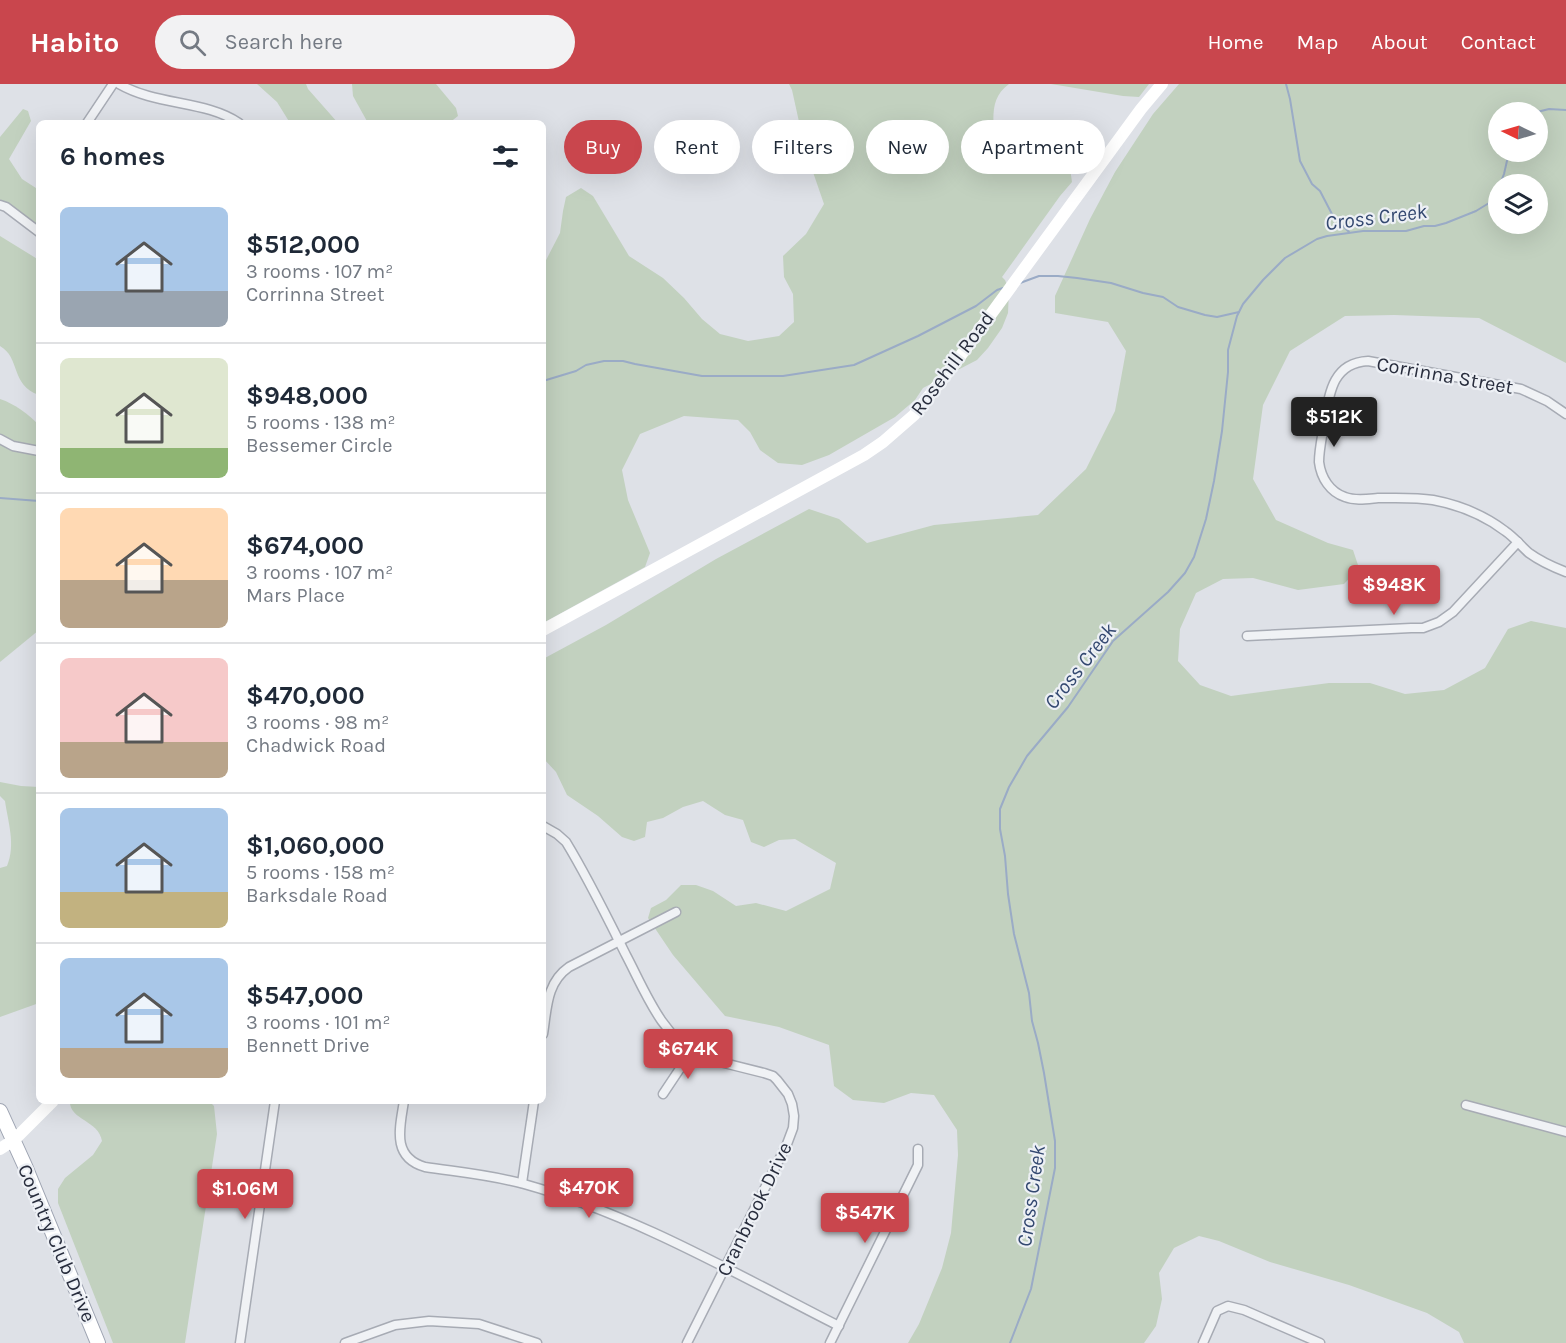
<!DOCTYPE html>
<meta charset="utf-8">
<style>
:root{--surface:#fff;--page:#f2f2f3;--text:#1f2937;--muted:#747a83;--line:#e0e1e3;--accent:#c9464d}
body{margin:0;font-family:Karla,sans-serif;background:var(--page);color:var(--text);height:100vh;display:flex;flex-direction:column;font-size:22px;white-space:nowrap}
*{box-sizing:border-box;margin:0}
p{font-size:20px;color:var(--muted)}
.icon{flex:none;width:33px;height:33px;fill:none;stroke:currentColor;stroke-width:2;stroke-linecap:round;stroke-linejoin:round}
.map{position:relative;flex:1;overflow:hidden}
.side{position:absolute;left:36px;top:36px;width:510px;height:984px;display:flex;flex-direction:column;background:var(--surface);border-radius:9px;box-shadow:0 6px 24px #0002}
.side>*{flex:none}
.hud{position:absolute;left:564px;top:36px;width:570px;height:54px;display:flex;gap:12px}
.needle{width:39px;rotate:275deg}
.fabs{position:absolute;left:1488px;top:18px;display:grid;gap:12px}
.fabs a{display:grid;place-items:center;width:60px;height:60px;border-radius:50%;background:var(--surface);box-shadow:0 6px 24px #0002;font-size:30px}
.price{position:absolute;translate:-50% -51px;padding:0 14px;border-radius:6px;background:var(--accent);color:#fff;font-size:20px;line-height:39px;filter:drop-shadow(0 2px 3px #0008)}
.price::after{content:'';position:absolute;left:50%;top:36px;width:18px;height:14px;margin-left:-9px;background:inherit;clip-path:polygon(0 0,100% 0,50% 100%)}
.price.current{background:#222;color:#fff}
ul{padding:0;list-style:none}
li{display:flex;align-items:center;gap:18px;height:150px;padding:0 24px}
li+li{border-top:2px solid var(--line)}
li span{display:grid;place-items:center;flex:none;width:168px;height:120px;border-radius:9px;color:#555}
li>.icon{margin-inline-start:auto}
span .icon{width:72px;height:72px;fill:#fffc;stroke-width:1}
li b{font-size:26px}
h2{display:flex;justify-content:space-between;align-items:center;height:72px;padding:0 24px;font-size:26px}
.pill{padding:0 21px;border-radius:27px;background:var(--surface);box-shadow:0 6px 24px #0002;font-size:21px;line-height:54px}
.pill.current{background:var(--accent);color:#fff}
header{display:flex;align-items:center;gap:36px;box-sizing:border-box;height:84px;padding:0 30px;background:var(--accent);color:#fff}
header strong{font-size:28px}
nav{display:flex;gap:33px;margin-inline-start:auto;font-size:21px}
.search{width:420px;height:54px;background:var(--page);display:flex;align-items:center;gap:15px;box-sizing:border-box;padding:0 21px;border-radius:33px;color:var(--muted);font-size:22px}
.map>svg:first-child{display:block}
</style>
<header>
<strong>Habito</strong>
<div class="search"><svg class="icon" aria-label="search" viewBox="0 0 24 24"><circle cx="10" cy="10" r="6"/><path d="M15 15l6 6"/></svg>Search here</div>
<nav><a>Home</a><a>Map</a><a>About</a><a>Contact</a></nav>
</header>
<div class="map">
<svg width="1566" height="1259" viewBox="0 0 1566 1259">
<rect width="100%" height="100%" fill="#dee1e7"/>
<!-- green -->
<g fill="#c2d1bf" fill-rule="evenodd">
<polygon points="257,0 306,0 308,5 338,39 290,39 277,18"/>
<polygon points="352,0 436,0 456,24 458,32 449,39 368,39 353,12"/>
<path d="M789,0h220c-18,13 -16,31 -15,51l14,12 32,16 16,1 14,4 2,14 -12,14 -58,81 3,3 4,10 -1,23 -6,15 -14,20 -11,12 -54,28 -8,12 -20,17 -66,38 -27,10 -24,-2 -18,-13 -10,-18 -12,-12 -54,-4 -44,18 -18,36 6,30 22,53 -5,14 -102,56v-300l3,-3 -3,-6v-48l17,-33 3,-22 3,-14 15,-9 12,8 36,60 34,22 21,20 18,21 18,15 28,7 31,-5 15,-14 -1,-28 -9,-17 -1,-21 23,-22 18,-30 -19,-55 -13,-59z"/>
<polygon points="1051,0 1149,0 1139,13 1123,12"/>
<path d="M1179,0h387v279l-87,-45 -85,-3 -49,1 -55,35 -27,54 -10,74 23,41 52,23 25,7 6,18 -15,16 -46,6 -45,-12 -30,1 -27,14 -16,36 -2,32 22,24 31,11 98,-13h41l35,11 39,-4 41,-22 23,-39 23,-8 35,7v715h-102l-5,-11 -32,-19 -78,-28 -79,-23 -51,-21 -20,-5 -25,12 -15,25 3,26 -6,27 -12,17h-236l11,-19 23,-56 9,-35 7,-78 -1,-25 -23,-35 -23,-2 -27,10 -31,-3 -19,-14 -5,-41 -50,-18 -54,-11 -52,-61 -25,-37 3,-10 15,-8 15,-15h15l17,6 23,15 20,-3 30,8 44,-22 6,-26 -41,-24 -16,1 -15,7 -13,-5 -8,-22 -18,-5 -22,-14 -20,6 -20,11 -16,4 -2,15 -11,4 -12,-4 -24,-21 -31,-21 -11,-23 -13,-14v-99l63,-34 110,-66 93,-50 30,10 28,24 67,-18 104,-10 48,-46 29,-58 11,-60 -18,-29 -53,-9v-17l35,-77 25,-47 38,-58zM1498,28h40v40h-40zM1498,100h40v40h-40z"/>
<polygon points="23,25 28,27 31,37 9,75 22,95 39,106 39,144 7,119 0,117 0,53"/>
<path d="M0,152l39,24v135c-29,-10 -18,-37 -39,-49z"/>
<path d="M0,315c15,5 28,15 39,26v205l-39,32z"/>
<path d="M0,698l21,4 18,1v216l-39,14v-149l7,-2c9,-21 1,-44 -2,-65l-5,-5z"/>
<path d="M70,1017h139l5,5 3,28 -32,209h-72l-55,-140v-14l7,-11 28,-23 9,-14c-3,-21 -33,-21 -32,-40z"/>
</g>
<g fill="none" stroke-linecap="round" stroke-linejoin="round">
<!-- stream -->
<g stroke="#9aabc6" stroke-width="2">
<polyline points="1286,0 1290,15 1300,77 1312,100 1320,107 1333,132 1349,148"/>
<polyline points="1537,28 1549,25 1566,26"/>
<polyline points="1500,100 1504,90 1509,68"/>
<polyline points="1020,199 1039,192 1058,192 1077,194 1111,199 1143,209 1163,213 1178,223 1205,231 1217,233 1239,228"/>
<polyline points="543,297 576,287 586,281 604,277 623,277 635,280 702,292 783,292 854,281 918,252 976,222 997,206 1003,204"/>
<polyline points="0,414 39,417"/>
<polyline points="1010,1259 1031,1205 1055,1084 1055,1057 1044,989 1038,959 1032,937 1029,909 1014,850 1008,810 1005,772 1000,745 1000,725 1009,703 1027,672 1068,623 1113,557 1168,508 1185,489 1194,473 1206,435 1214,397 1222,347 1228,288 1228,266 1237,232 1243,220 1263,196 1285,174 1317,155 1327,152 1363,147 1406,147 1424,142 1435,142 1446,139 1476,127 1489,119 1498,105"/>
</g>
<defs>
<g id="minor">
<path d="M119,0c38,22 86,16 120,39"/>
<polyline points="87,39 113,0"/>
<polyline points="0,121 6,123 39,148"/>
<path d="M1566,330l-19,-13 -26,-12 -153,-28c-37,2 -39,35 -44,64 -2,12 -5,25 -5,37 2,16 11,30 26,35 10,4 22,2 33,1 18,0 37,-1 55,2 26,5 51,15 72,31 9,6 16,15 24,22 11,8 24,14 37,19"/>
<polyline points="0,355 13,362 39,367"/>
<polyline points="1247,552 1411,544 1423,544 1439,538 1453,528 1518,458"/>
<path d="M543,742l14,8 9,8c22,36 41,75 60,113 20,38 35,80 74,102l64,16 9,3 4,4 11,14 4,10 2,12 -1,12 -6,16 -100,199"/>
<path d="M543,950c4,-25 3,-51 26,-67l107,-55"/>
<polyline points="663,1010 691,968"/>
<path d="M404,1017c-4,26 -13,56 21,66 33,5 67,8 99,17 111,31 212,90 315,142"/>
<polyline points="1466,1021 1566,1048"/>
<polyline points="522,1099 534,1017"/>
<polyline points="240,1259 275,1017"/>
<polyline points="345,1259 395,1241 429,1237 479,1240 537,1259"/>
<polyline points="830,1259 918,1081 918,1065"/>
<polyline points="1203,1259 1217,1227 1228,1222 1244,1226 1320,1259"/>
</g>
<polyline id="primary" points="0,1027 25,1082 98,1259"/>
</defs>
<!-- minor casing -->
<use href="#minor" stroke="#a7abb4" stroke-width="11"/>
<!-- primary casing -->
<use href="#primary" stroke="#9ea4b2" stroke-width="16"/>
<!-- minor -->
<use href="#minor" stroke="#f0f2f5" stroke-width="8"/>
<!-- secondary -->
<g stroke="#fff" stroke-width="12">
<polyline points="543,546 864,371 883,358 914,331 956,278 1141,25 1162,0"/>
<polyline points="0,1065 14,1056 53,1017"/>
</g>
<!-- primary -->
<use href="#primary" stroke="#fff" stroke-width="14"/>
</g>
<g text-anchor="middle" stroke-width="4.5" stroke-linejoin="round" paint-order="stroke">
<!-- street labels -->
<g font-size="20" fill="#282d3d" stroke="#edf0f5">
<text transform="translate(952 279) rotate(-53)" y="7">Rosehill Road</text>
<text transform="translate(1445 291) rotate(10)" y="7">Corrinna Street</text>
<text transform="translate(754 1125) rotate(-64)" y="7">Cranbrook Drive</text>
<text transform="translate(57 1159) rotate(67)" y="7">Country Club Drive</text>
</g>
<!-- water labels -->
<g font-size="21" font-style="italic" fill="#334870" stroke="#edf0f5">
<text transform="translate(1376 133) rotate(-7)" y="7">Cross Creek</text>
<text transform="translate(1080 582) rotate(-52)" y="7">Cross Creek</text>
<text transform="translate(1031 1112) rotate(-82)" y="7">Cross Creek</text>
</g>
</g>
</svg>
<div class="fabs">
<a><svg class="needle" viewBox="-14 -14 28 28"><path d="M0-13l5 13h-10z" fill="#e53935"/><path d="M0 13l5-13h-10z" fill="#747a83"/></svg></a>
<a><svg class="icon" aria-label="layers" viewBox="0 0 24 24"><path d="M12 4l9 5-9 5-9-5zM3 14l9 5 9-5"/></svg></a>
</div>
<b class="price current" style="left:1334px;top:364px">$512K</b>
<b class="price" style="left:1394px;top:532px">$948K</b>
<b class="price" style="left:688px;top:996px">$674K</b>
<b class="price" style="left:589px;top:1135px">$470K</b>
<b class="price" style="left:245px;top:1136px">$1.06M</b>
<b class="price" style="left:865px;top:1160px">$547K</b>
<div class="hud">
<a class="pill current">Buy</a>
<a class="pill">Rent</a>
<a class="pill">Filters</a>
<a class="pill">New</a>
<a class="pill">Apartment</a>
</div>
<section class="side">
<h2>6 homes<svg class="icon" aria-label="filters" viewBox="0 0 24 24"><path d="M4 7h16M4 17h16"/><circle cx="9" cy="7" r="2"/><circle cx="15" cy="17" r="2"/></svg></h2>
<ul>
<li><span style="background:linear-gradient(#a9c7e8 70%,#9aa5b1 0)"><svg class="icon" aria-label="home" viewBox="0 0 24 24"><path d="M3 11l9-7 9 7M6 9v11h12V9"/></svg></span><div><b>$512,000</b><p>3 rooms · 107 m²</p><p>Corrinna Street</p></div></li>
<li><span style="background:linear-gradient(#dfe7d0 75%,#8fb573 0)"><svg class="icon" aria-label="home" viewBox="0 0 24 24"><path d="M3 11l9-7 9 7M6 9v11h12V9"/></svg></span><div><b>$948,000</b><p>5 rooms · 138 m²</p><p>Bessemer Circle</p></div></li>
<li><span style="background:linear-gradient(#ffd9b3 60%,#b9a48a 0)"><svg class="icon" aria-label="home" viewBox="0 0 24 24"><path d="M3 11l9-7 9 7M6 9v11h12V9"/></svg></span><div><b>$674,000</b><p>3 rooms · 107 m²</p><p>Mars Place</p></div></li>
<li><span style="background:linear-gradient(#f6c9c9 70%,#b9a48a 0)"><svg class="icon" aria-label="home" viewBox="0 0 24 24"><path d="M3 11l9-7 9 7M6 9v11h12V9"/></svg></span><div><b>$470,000</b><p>3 rooms · 98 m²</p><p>Chadwick Road</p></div></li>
<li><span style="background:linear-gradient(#a9c7e8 70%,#c2b280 0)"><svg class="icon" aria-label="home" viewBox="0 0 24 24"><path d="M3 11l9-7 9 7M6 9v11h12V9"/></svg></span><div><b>$1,060,000</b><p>5 rooms · 158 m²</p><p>Barksdale Road</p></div></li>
<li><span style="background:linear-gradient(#a9c7e8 75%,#b9a48a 0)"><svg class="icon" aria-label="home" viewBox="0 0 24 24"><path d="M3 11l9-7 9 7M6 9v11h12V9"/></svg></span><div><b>$547,000</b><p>3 rooms · 101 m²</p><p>Bennett Drive</p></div></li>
</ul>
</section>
</div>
